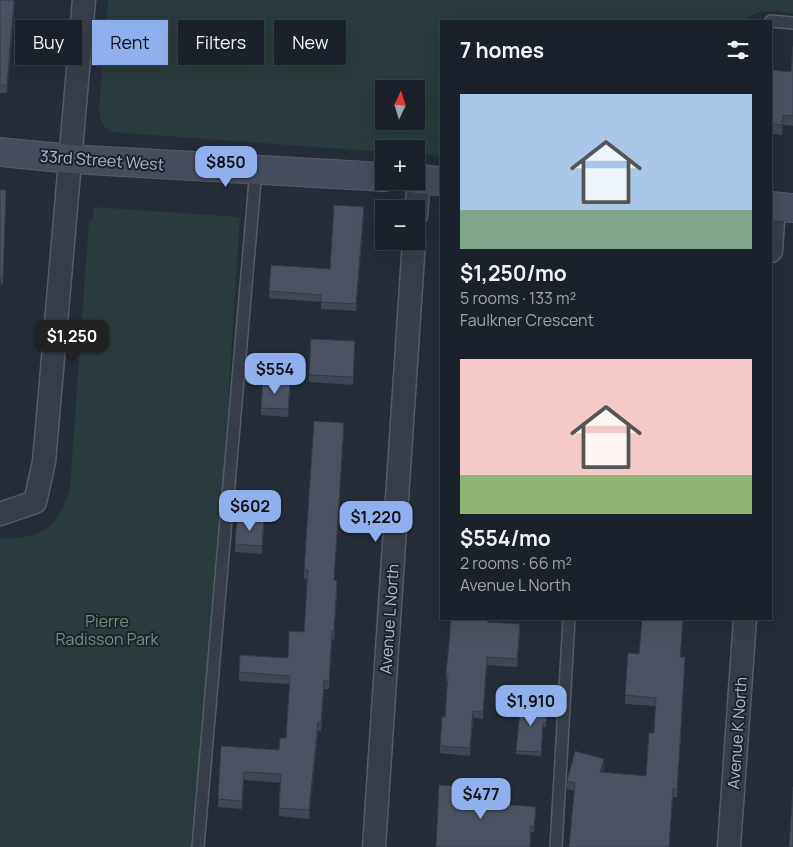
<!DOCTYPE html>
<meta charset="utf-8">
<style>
:root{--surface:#1b212a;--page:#282e36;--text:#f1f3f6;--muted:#a0a3a8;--line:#393e47;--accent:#8fb0ed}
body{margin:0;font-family:Manrope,sans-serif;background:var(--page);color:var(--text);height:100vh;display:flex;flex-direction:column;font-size:19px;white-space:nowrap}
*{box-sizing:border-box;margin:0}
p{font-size:16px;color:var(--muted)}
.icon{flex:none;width:28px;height:28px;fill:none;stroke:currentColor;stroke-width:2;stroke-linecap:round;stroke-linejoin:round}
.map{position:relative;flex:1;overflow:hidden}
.sheet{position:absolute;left:440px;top:20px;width:332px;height:600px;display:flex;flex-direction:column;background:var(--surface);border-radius:0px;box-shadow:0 5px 20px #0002,0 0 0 1px var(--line)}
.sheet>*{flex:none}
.guide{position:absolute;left:15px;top:20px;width:350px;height:45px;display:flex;gap:10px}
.needle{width:32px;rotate:4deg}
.buttons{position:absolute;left:375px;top:80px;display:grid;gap:10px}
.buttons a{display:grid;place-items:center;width:50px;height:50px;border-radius:0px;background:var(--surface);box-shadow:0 5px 20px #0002,0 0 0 1px var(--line);font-size:25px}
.price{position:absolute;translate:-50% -42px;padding:0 11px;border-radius:10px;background:var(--accent);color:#111;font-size:16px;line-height:32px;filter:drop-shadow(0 1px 2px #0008)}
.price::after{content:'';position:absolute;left:50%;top:30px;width:15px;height:11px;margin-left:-8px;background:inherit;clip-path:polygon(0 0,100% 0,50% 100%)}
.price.active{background:#222;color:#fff}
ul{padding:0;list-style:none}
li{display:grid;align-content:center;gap:10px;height:265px;padding:0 20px}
li span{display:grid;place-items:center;height:155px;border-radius:0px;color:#555}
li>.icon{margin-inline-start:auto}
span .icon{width:90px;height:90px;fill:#fffc;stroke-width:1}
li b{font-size:21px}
h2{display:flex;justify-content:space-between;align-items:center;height:60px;padding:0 20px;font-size:21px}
.chip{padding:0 18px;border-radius:0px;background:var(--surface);box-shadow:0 5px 20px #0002,0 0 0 1px var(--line);font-size:18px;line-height:45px}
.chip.active{background:var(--accent);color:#111}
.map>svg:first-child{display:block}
</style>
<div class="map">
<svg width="793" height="847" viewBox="0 0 793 847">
<rect width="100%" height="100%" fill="#242c38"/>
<!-- green -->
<g fill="#293b3c" fill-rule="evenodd">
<path d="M108,0h685v13c-15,-1 -37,-7 -47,8h-305v135l-25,-2v-5h-32v3l-273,-20c-9,-6 -11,-13 -12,-24zM384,89h32v32h-32z"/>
<path d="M94,207l146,10 -40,630h-200v-309c40,3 61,-12 70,-51l19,-266h4z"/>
</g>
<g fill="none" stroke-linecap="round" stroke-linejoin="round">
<defs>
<g id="service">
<polyline points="771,21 793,23"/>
<polyline points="198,847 256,169"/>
<polyline points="556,847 569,619"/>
</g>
<g id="minor">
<polyline points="416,215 419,179"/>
<polyline points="771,251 774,206"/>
<polyline points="0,514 35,502 44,462 84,0"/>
<polyline points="374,847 414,241"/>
<polyline points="729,847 745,619"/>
</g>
<g id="secondary">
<polyline points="0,152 71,159 384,177"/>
<polyline points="416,179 441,181"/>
<polyline points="771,206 793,208"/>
</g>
</defs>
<!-- service casing -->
<use href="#service" stroke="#565c67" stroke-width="14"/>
<!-- minor casing -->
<use href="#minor" stroke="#565c67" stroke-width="25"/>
<!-- secondary casing -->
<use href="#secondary" stroke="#565c67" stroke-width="30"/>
<!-- service -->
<use href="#service" stroke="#383e49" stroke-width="11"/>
<!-- minor -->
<use href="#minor" stroke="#383e49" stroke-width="22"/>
<!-- secondary -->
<use href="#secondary" stroke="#464d5c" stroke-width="28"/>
</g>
<!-- wall -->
<g fill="#404754">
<polygon points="0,0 15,0 7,93 0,93"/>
<polygon points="793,46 793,126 783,125 782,135 771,134 771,70 791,72"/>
<polygon points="0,190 6,197 3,284 1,284"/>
<polygon points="364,214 356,311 321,309 321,302 269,298 269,291 330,269"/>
<polygon points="355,349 353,385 309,382 309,375"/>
<polygon points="290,391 288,417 261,415 261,408"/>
<polygon points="344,432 334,580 337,589 334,640 332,639 329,689 324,689 321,731 318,731 309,819 279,816 280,783 244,780 242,809 218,807 221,746 279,750 286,738 290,684 239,681 239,672 288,658 304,632 307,579 304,579 304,570"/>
<polygon points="264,526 262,554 235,552 235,544"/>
<polygon points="488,619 488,622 520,632 517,667 487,665 483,719 473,718 470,756 440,753 440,746 445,717 448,682 446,682 446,674"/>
<polygon points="639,654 680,657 685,665 677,797 673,797 669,847 569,847 574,791 567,789 567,781 604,767 603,773 646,776 654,733 656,706 625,704 625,695"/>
<polygon points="547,704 546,727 543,727 541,756 516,754 516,751"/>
<polygon points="490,793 489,803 536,813 534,832 531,832 436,847"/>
</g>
<!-- shaded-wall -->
<g fill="#343a45">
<polygon points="14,0 15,0 7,93 7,85"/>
<polygon points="364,207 364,214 356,311 356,304"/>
<polygon points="344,423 344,432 334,589 334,580"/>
<polygon points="337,581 337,589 334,640 334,631"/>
<polygon points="683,619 684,619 680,665 680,657"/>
<polygon points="487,657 487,665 483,719 483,712"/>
<polygon points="685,657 679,768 677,797 677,789"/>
<polygon points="324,680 324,689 321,731 321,722"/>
<polygon points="473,711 473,718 470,756 470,748"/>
<polygon points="318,722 318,731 309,819 309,810"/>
<polygon points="604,759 604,767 600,780 600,772"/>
<polygon points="673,789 673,797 669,847"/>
</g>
<!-- building -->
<g fill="#4b5362" stroke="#343a45">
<polygon points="0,0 14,0 7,85 0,85"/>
<polygon points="793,46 793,116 783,115 782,125 771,124 771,70 791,72"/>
<polygon points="0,190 6,190 3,277 1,277 0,287"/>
<polygon points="334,205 364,207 356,304 321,302 321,295 269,291 271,265 330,269"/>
<polygon points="311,339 355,341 353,377 309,375"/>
<polygon points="263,381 290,383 288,409 261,408"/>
<polygon points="314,421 344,423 334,580 337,581 334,631 332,631 329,681 324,680 321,722 318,722 309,810 279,808 281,774 244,772 242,801 218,799 221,746 279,750 280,738 286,738 290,676 239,672 240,655 288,658 289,631 304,632 308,570 304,570"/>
<polygon points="237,517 264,519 262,546 235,544"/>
<polygon points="451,619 488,619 487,622 520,624 517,659 487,657 483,712 473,711 470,748 440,746 442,717 445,717 448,675 446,674"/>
<polygon points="642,619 683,619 680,657 685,657 679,760 677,789 673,789 669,847 569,847 575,783 567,781 575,751 604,759 600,772 646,776 649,733 654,733 656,698 625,695 628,653 639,654"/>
<polygon points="521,702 547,704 546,723 543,723 541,752 516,751"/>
<polygon points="439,785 490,787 489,803 536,807 534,826 531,826 530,847 436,847"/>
<polygon points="793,787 793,847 789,847"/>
</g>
<g text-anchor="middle" stroke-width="4" stroke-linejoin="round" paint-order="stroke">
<!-- street labels -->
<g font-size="16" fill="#b3b9c5" stroke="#1d232e">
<text transform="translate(102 160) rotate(4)" y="6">33rd Street West</text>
<text transform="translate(389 619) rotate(-86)" y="6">Avenue L North</text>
<text transform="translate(737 733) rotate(-86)" y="6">Avenue K North</text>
</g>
<!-- park labels -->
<g font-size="16" fill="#6c9377" stroke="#1d232e">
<text x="107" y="627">Pierre<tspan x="107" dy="18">Radisson Park</tspan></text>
</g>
</g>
</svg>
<div class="buttons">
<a><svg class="needle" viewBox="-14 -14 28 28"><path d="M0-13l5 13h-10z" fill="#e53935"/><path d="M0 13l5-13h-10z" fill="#a0a3a8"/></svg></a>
<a>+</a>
<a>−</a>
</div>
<b class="price" style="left:226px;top:188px">$850</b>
<b class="price active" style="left:72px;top:362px">$1,250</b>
<b class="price" style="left:275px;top:395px">$554</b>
<b class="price" style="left:250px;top:532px">$602</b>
<b class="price" style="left:376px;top:543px">$1,220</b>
<b class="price" style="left:531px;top:727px">$1,910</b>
<b class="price" style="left:481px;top:820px">$477</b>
<div class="guide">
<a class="chip">Buy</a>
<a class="chip active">Rent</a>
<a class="chip">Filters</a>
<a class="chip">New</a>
</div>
<section class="sheet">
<h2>7 homes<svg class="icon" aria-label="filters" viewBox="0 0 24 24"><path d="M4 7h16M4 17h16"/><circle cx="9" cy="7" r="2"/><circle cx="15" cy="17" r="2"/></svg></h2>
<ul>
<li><span style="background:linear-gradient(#a9c7e8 75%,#7fa58c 0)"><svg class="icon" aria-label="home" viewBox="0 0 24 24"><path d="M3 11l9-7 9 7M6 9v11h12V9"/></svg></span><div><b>$1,250/mo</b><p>5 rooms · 133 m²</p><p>Faulkner Crescent</p></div></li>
<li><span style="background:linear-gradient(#f6c9c9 75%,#8fb573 0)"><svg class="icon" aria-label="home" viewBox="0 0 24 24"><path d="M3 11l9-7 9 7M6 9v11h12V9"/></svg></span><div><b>$554/mo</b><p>2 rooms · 66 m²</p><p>Avenue L North</p></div></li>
</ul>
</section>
</div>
